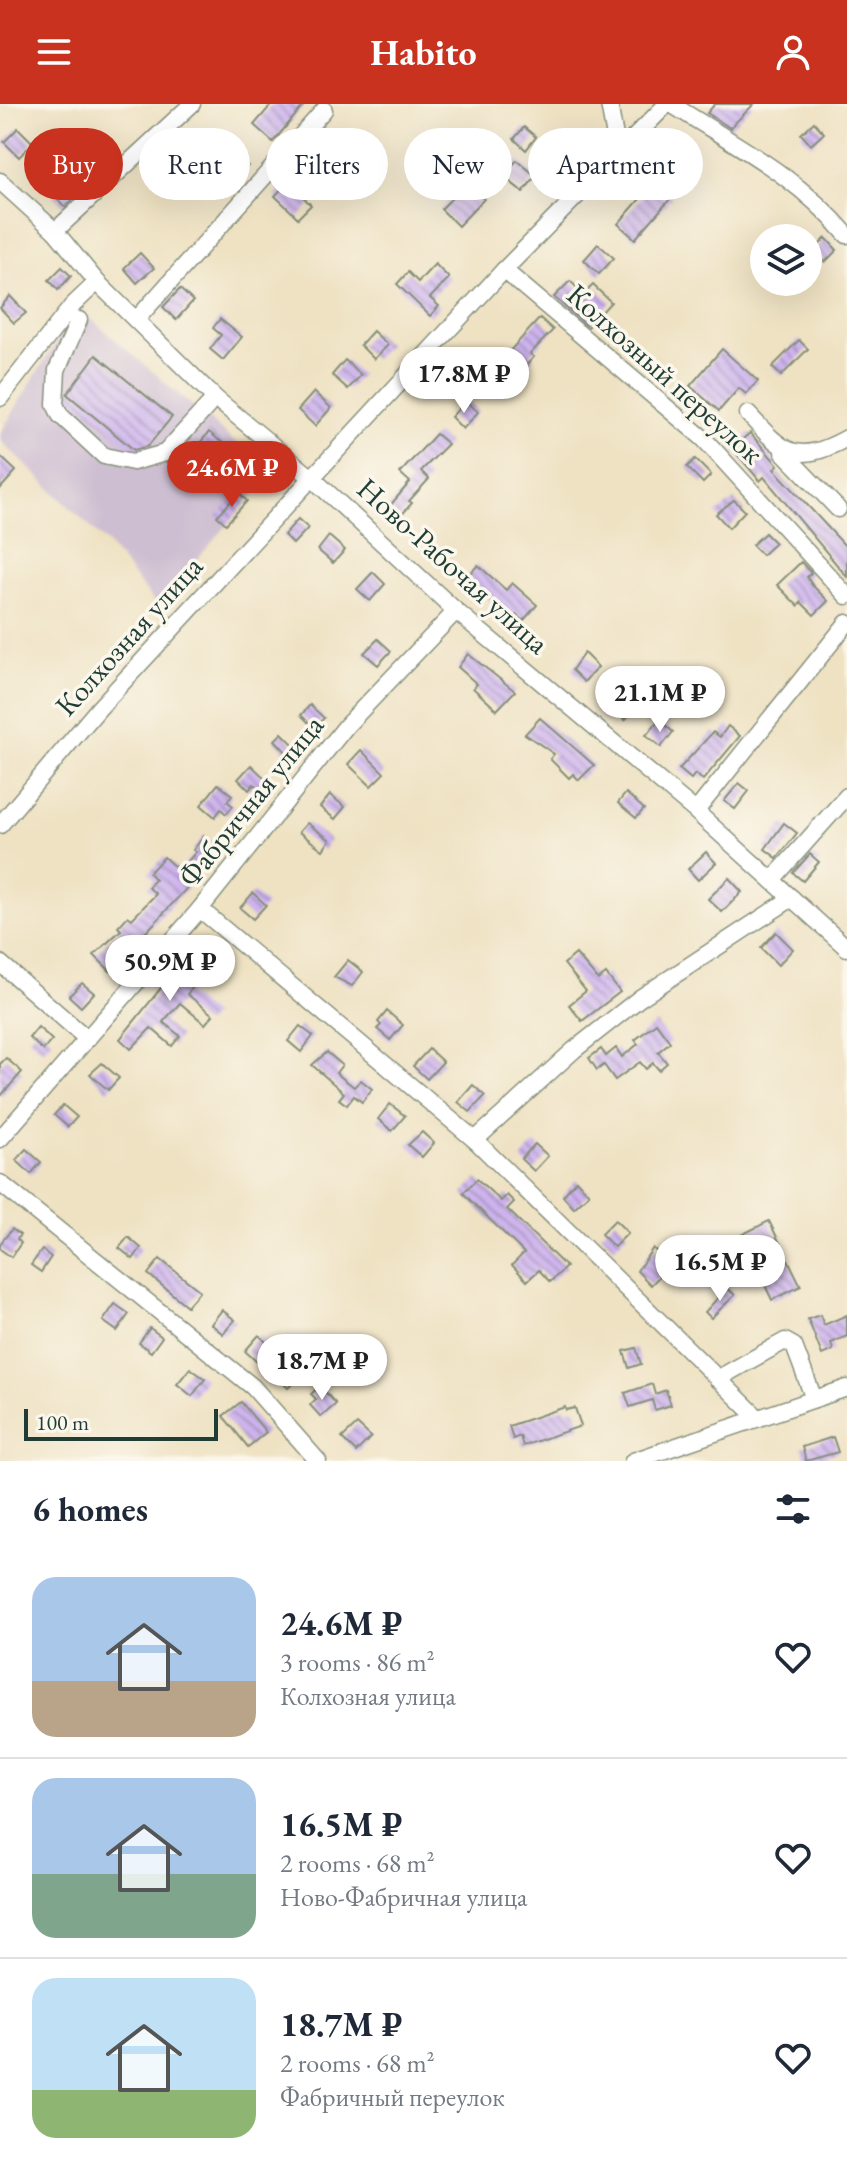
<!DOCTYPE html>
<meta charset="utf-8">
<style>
:root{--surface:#fff;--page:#f2f2f3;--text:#1f2937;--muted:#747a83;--line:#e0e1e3;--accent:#c8321e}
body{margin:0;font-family:"EB Garamond",serif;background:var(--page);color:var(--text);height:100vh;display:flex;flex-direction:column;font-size:30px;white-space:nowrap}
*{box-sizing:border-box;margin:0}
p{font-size:26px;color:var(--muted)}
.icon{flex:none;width:44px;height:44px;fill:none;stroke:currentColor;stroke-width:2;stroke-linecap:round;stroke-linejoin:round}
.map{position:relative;height:1357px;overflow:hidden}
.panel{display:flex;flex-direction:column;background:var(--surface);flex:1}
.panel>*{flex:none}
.banner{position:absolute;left:24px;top:24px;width:800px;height:72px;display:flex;gap:16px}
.controls{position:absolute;left:750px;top:120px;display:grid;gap:16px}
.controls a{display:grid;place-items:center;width:72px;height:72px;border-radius:50%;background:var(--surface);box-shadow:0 8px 32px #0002;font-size:40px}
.scale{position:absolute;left:24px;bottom:20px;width:194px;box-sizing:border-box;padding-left:8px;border:4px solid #1f3d34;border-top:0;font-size:22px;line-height:28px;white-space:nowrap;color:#1f3d34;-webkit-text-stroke:6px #fbf7ec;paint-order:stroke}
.price{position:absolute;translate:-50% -68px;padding:0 18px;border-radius:28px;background:#fff;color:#222;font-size:26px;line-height:52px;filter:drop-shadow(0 2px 4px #0008)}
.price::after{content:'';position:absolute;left:50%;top:48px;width:24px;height:18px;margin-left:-12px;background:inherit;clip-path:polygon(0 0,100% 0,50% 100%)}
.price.current{background:var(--accent);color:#fff}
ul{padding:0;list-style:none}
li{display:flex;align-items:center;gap:24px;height:200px;padding:0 32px}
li+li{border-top:2px solid var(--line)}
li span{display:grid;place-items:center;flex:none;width:224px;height:160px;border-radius:24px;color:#555}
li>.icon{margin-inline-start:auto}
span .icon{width:96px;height:96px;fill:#fffc;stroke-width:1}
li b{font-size:34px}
h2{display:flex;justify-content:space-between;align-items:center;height:96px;padding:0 32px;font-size:34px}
.pill{padding:0 28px;border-radius:36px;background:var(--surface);box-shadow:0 8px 32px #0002;font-size:28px;line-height:72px}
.pill.current{background:var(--accent);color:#fff}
header{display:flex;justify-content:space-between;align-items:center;height:104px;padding:0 32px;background:var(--accent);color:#fff;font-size:36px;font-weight:700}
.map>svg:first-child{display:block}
</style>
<header><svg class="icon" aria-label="menu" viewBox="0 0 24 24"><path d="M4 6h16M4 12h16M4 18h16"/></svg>Habito<svg class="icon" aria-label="person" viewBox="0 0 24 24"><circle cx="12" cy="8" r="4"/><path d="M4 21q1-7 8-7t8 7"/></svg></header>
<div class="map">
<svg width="847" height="1357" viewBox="0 0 847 1357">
<defs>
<pattern id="building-back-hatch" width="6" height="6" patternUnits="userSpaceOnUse" patternTransform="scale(2)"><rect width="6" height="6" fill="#cdb3ed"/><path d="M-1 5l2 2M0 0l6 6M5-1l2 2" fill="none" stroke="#a693c1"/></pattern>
</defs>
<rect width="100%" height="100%" fill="#fbf7ec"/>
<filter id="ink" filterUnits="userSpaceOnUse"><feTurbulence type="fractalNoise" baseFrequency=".0125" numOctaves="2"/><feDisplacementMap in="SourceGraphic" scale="16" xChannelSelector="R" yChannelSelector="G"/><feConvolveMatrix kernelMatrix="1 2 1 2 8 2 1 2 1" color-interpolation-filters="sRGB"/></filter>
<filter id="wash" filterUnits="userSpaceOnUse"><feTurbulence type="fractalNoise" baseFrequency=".006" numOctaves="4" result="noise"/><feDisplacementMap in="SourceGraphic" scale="32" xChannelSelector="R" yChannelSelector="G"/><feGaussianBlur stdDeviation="1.8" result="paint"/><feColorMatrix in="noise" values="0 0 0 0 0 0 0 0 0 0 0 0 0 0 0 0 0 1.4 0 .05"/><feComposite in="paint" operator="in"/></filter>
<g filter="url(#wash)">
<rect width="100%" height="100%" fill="#efe2c3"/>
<!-- industrial -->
<polygon fill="#cebed1" points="77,203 272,370 157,501 107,439 0,336 0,330"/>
<g id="blocks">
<!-- building -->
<g fill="url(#building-back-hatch)">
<polygon points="272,0 305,0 273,38 254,21"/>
<polygon points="715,0 754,0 730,24 707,9"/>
<polygon points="814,18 824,29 811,41 801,30"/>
<polygon points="524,23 536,33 526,46 514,35"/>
<polygon points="18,24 33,39 19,53 4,38"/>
<polygon points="339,24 360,43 348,57 327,38"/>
<polygon points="228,43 248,62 231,80 212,61"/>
<polygon points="682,45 696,57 684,71 670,59"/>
<polygon points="517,56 536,72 523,88 503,72"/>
<polygon points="461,73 484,95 458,122 441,105 460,86 454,80"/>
<polygon points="69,74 81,88 65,103 53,90"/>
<polygon points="288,78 311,101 298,114 275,92"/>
<polygon points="654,79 672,93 635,135 618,120"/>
<polygon points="826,134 837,146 825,158 822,155 818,159 810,150"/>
<polygon points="598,140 614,154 599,170 584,156"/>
<polygon points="140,149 154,164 137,179 124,164"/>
<polygon points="435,160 449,174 430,194 439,202 430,212 397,180 408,168 418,178"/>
<polygon points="62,163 71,172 58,186 49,176"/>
<polygon points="570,177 584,190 593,181 611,198 588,223 554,193"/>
<polygon points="180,185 193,197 176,216 163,203"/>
<polygon points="10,192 26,209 14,219 0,204"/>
<polygon points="540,214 553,226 530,250 534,253 511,277 515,280 504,291 486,273"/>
<polygon points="220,215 242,233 223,256 210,245 221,231 213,224"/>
<polygon points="373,227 388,241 374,255 360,241"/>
<polygon points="799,236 808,245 781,272 772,263"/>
<polygon points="722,245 758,277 746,290 739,284 719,307 690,282"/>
<polygon points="96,251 172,313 148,342 134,346 67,290"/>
<polygon points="345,256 361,271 348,285 332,271"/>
<polygon points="314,288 331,304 315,322 298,306"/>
<polygon points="466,297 478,308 463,325 451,313"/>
<polygon points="209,328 237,351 221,371 202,356 196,363 186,356"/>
<polygon points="750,329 778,361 774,365 847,444 847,473 764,373 760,377 732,344"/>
<polygon points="436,330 448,340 421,367 429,375 409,397 412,399 399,414 388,404 410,378 400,369"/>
<polygon points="0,352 16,367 0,385"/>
<polygon points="695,355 711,371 703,379 687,363"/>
<polygon points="239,389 247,397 226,420 217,412"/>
<polygon points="734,396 745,407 729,424 716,410"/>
<polygon points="298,415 308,424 293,440 284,431"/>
<polygon points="765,429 775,439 762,451 752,441"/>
<polygon points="329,432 345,446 333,459 318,446"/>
<polygon points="801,458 811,469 807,473 812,481 828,497 814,511 801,498 798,502 777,481"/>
<polygon points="478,461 506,486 512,479 537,501 523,517 516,511 512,515 465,475"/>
<polygon points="373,468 385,480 370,497 357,485"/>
<polygon points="378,535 391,547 378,561 364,549"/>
<polygon points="584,549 598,563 584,578 572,566"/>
<polygon points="468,550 515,587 497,606 473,584 477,580 458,563"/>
<polygon points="625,588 639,600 625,616 611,603"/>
<polygon points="310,601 324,614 314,624 301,611"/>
<polygon points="540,614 594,661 579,676 573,670 569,674 550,655 554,650 525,630"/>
<polygon points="659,616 673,628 661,643 646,631"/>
<polygon points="728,622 740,632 703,676 695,670 691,675 679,665 713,628 720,633"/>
<polygon points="282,629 296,643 289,651 275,636"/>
<polygon points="361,646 384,669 371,682 348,660"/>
<polygon points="251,661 269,678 261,687 254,680 249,686 238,675"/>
<polygon points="739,679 749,687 735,705 724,697"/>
<polygon points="218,680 232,691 227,697 233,702 226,710 221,705 215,713 201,701"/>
<polygon points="626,689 644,705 636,714 618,699"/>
<polygon points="330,691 345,703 335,715 320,703"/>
<polygon points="307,719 330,736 323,746 299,728"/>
<polygon points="784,719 797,729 777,754 765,745"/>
<polygon points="204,732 217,743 196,769 199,771 110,867 94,851 121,826 118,823 128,812 132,815 156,790 148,783 155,776 149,769 164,753 179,767 196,748 193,746"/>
<polygon points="706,748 716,759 698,776 688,765"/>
<polygon points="810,750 819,758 803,777 793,769"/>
<polygon points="729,774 742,788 722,808 708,795"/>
<polygon points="253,789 266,801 253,815 240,804"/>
<polygon points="776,828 793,845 778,861 761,844"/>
<polygon points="194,848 211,862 187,890 213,911 205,920 180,899 163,918 180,932 172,942 151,924 131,945 120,935 169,874 163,868 170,860 178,867"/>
<polygon points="576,850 598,876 606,870 620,888 582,917 569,901 586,887 564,860"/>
<polygon points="348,856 363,868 352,882 334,873"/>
<polygon points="82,879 94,889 81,903 69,892"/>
<polygon points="387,907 403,921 390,936 377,925 381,921 378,918"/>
<polygon points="656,919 670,938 658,948 667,959 659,966 653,959 646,965 640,958 615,976 604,961 597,966 589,954 601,945 606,952 616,944 622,953 638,940 635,936"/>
<polygon points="300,922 313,932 301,948 288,937"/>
<polygon points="38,923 52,936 43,946 29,934"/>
<polygon points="429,945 443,958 427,975 413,962"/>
<polygon points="327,948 342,961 336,969 354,983 361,976 372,985 362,998 354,992 347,1001 339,995 344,989 312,961"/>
<polygon points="6,954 22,968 0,993 0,960"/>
<polygon points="102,959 119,974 108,986 90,970"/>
<polygon points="473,981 485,992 470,1008 458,998"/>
<polygon points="390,1000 405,1012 392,1027 378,1015"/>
<polygon points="63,1001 77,1013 68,1023 54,1011"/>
<polygon points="422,1028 434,1039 422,1053 408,1041"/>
<polygon points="535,1040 548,1052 534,1067 521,1055"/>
<polygon points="26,1045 41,1058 31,1070 16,1056"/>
<polygon points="477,1075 501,1097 507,1091 514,1098 507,1105 566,1163 550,1178 539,1166 527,1177 512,1161 524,1149 463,1089"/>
<polygon points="576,1076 589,1090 574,1104 563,1092"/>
<polygon points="615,1116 628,1129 614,1143 601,1130"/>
<polygon points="769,1117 801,1182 772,1196 741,1131"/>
<polygon points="12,1125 20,1131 17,1135 21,1139 11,1153 0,1145 0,1140"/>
<polygon points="128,1133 141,1144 133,1155 119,1144"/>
<polygon points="653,1144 670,1161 651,1181 637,1167"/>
<polygon points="42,1146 51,1153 41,1168 31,1161"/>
<polygon points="160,1155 200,1187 187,1202 148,1170"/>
<polygon points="727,1184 735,1191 711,1214 705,1208"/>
<polygon points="115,1200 129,1210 117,1227 103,1217"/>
<polygon points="222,1206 235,1216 223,1230 211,1220"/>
<polygon points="820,1211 824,1221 847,1211 847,1232 831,1239 833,1246 822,1251 808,1215"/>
<polygon points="150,1224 162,1233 151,1248 139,1239"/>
<polygon points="259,1231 271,1243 257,1258 245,1247"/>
<polygon points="636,1244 641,1260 629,1264 624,1247"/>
<polygon points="286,1262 299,1274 288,1284 276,1272"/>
<polygon points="190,1264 205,1275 192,1292 177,1280"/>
<polygon points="652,1280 655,1290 666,1286 671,1301 655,1306 652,1296 630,1303 625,1289"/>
<polygon points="320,1282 336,1300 321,1313 310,1301 316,1295 311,1290"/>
<polygon points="241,1298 266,1328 248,1343 223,1312"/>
<polygon points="565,1303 566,1306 575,1304 581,1322 523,1342 520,1332 513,1335 509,1322"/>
<polygon points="357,1320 371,1333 356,1348 342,1334"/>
<polygon points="833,1333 838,1348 806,1357 802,1343"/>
</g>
</g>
</g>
<g filter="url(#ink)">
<use href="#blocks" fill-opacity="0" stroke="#87907c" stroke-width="2"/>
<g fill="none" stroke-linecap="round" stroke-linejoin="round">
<defs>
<g id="minor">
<polyline points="609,0 618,49"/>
<path d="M671,0c67,43 124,70 176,131"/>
<polyline points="0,77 55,127 97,178 215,294 312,374 456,507 693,705 847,844"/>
<polyline points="55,127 192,0"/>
<polyline points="504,166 704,335 847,492"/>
<polyline points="79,216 57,266 55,300 60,311 104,352 133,358 165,349 215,294"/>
<polyline points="136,216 324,6"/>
<polyline points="0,294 72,202 97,178"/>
<path d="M748,310c36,39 48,52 99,24"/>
<polyline points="783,348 838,405"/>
<polyline points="696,707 847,519"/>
<polyline points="0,721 99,604 504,166 667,0"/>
<polyline points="772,776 847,692"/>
<polyline points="200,805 475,1036 758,1314"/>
<polyline points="0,859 85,933"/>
<polyline points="0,1035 200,805 347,621 456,507"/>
<polyline points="475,1036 574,946 640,894 792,794"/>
<polyline points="0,1079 253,1283 318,1357"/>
<polyline points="717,1275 785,1237 794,1242 814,1295"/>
<polyline points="633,1357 847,1284"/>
</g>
</defs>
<!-- minor casing -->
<use href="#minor" stroke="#87907c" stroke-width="19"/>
<!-- minor -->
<use href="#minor" stroke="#fff" stroke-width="16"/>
</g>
</g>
<g text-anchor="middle" stroke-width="7" stroke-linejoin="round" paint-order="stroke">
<!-- street labels -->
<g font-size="30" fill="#1f3d34" stroke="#fbf7ec">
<text transform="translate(665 270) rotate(42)" y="10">Колхозный переулок</text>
<text transform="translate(453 462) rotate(42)" y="10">Ново-Рабочая улица</text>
<text transform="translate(129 532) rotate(-48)" y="10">Колхозная улица</text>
<text transform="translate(251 697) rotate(-51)" y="10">Фабричная улица</text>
</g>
</g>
</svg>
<div class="controls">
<a><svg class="icon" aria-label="layers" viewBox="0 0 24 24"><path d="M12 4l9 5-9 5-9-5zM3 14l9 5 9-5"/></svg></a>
</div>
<div class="scale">100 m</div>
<b class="price" style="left:464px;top:311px">17.8M ₽</b>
<b class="price current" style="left:232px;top:405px">24.6M ₽</b>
<b class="price" style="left:660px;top:630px">21.1M ₽</b>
<b class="price" style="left:170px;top:899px">50.9M ₽</b>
<b class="price" style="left:720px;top:1199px">16.5M ₽</b>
<b class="price" style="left:322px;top:1298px">18.7M ₽</b>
<div class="banner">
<a class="pill current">Buy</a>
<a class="pill">Rent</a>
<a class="pill">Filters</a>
<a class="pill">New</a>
<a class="pill">Apartment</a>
</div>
</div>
<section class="panel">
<h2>6 homes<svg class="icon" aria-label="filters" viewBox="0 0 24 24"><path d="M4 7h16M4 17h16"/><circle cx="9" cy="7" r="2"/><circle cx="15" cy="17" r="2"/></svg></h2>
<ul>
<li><span style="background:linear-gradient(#a9c7e8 65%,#b9a48a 0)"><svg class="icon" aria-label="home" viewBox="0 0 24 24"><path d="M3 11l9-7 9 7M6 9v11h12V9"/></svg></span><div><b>24.6M ₽</b><p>3 rooms · 86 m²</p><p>Колхозная улица</p></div><svg class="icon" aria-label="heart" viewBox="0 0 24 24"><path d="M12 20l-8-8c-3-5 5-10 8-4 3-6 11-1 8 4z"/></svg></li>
<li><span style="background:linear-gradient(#a9c7e8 60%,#7fa58c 0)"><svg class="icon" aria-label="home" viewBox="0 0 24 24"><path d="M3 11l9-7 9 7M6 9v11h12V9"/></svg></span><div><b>16.5M ₽</b><p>2 rooms · 68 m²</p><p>Ново-Фабричная улица</p></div><svg class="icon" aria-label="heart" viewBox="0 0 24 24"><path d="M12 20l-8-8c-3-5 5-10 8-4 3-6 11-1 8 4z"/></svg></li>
<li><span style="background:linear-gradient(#bfe0f5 70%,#8fb573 0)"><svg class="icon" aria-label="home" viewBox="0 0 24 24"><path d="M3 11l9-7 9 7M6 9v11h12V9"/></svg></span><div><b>18.7M ₽</b><p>2 rooms · 68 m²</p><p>Фабричный переулок</p></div><svg class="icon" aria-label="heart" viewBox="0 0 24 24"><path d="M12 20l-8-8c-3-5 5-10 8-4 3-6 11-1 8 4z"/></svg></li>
</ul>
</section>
